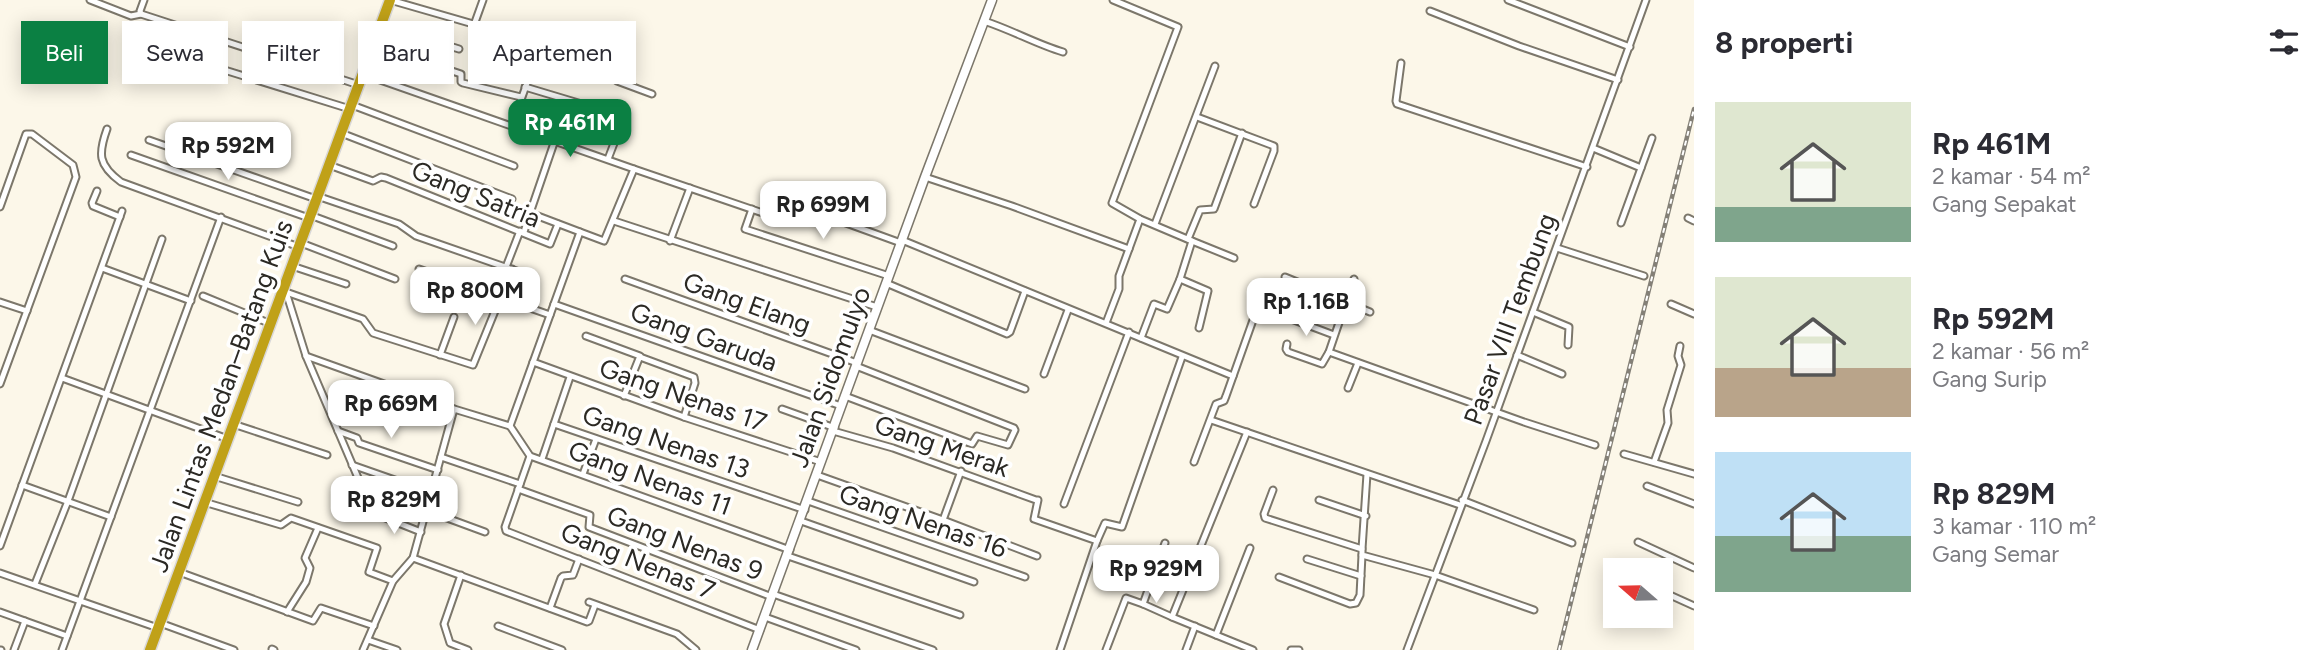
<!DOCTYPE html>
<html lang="id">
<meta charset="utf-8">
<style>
:root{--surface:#fff;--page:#f7f7f7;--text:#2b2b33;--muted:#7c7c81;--accent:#0b8043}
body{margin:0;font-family:Figtree,sans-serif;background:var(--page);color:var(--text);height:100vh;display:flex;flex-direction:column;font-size:26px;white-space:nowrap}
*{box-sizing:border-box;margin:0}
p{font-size:23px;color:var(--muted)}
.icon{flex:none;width:38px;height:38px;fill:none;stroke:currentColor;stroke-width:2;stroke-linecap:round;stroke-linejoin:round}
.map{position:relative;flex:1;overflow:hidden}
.side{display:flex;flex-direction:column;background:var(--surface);width:630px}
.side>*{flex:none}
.top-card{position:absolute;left:21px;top:21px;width:665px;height:63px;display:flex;gap:14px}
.needle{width:46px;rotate:290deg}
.tools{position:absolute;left:1603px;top:558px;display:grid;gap:14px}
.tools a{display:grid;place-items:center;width:70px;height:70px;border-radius:0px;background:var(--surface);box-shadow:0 4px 18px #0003;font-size:35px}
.price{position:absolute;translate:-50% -60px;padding:0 16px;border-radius:14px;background:#fff;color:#222;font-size:23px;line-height:46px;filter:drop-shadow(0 2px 4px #0008)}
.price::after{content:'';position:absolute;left:50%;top:42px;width:21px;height:16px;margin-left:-10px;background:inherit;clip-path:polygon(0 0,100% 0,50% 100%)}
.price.selected{background:var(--accent);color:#fff}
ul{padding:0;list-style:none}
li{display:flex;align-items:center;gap:21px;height:175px;padding:0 21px}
li span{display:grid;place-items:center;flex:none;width:196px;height:140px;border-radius:0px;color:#555}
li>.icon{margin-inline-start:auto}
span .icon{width:84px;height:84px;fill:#fffc;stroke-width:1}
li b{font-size:30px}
h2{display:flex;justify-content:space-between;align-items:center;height:84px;padding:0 21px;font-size:30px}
.tag{padding:0 24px;border-radius:0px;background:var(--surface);box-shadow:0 4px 18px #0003;font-size:24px;line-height:63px}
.tag.selected{background:var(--accent);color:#fff}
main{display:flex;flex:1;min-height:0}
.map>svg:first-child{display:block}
</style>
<main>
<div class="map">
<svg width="1694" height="650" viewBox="0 0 1694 650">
<rect width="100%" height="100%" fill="#fcf7e9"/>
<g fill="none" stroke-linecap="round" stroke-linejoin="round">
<defs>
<g id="street">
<polyline points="90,0 131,16 141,14 359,85"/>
<polyline points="390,0 619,66 617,81 652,94"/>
<polyline points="1113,0 1178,27 1112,203 1140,219 1192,241 1180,279 1208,291 1199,328"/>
<polyline points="1508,0 1630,47"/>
<polyline points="1430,11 1519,46 1618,80"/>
<polyline points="141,14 140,11 144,0"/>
<path d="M984,21c28,9 52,23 79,31"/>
<polyline points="382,25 459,49"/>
<polyline points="474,25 483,0"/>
<polyline points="373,47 439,71 446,69 461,74 461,82 463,83 521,97"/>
<polyline points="1401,63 1396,101 1397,104 1587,167"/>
<polyline points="206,66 218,68 350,109"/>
<polyline points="363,74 634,169 604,241 580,232 510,426 454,409 413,558 393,581 363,650"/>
<polyline points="525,87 585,105 586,110 574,147"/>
<polyline points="352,105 514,166"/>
<polyline points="1197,117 1274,146 1274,151 1254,204"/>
<polyline points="512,125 532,69"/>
<path d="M107,129c-9,25 -9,36 14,53l178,65"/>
<polyline points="341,133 512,199"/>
<polyline points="149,140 316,199"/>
<polyline points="555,140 530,213 580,232"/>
<polyline points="1593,148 1641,168"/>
<polyline points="131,155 309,218"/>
<polyline points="608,159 626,112"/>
<polyline points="329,165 373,181 381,177 386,178 550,244 558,224"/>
<polyline points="634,169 786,221 789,220 795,207 799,206 901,243"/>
<polyline points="925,177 1012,206 1129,249"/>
<polyline points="97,191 92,203 93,206 120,217"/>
<polyline points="317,196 399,224 416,236 525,274"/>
<polyline points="0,207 26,134 32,134 73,165 76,177 0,384"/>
<polyline points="752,209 745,229 889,276"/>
<polyline points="310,215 393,246"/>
<polyline points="1688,218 1694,221"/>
<polyline points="614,221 877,307"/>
<polyline points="1621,223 1652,138"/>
<polyline points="1155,224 1215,66"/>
<polyline points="524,232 530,213"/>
<polyline points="1188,239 1200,210 1214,209 1242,133"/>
<polyline points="902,240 1233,376"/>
<polyline points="670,241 690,188"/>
<polyline points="1192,241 1234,258"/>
<polyline points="301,243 395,279"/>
<polyline points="1557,248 1644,276"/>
<polyline points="292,266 346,284"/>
<polyline points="506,267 520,231"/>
<polyline points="102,268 191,301"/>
<polyline points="419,269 550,315"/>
<polyline points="1285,277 1346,302 1354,279"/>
<polyline points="625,279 857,363"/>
<polyline points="886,283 1007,334 1010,332 1025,291"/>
<polyline points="283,291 363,319 373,333 473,365 512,269"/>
<polyline points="286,292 306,356 373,513 421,532"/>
<polyline points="203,296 271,324"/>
<polyline points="0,302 27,311"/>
<polyline points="554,304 841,406"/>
<polyline points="1671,304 1694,314"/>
<polyline points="1533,312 1569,327 1568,345"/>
<polyline points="1286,317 1334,335"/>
<polyline points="1106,323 1119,289 1119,276 1140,219"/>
<polyline points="869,330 1025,389"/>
<polyline points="586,336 640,356 624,396"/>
<polyline points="1141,338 1154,304 1167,309 1180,279"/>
<polyline points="1287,344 1286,349 1288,352 1322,364 1329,352 1346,302 1370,312"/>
<polyline points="1329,352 1524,422 1595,445"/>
<polyline points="440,355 454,317"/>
<polyline points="1517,355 1562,374"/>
<polyline points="306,356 454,409"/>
<polyline points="640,357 694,377 695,383 684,417"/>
<polyline points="533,362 684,417 821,462"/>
<polyline points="1044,374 1068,310"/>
<polyline points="62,378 228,439"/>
<polyline points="1348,388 1358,363"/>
<polyline points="845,396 972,444 977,436 1008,445 1015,430 1014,428 856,366"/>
<polyline points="782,409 835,428"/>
<polyline points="1211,420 1460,505"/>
<polyline points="233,424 327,455"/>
<polyline points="554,424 805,510"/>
<polyline points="510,426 530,456 790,550"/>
<polyline points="338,431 357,438 359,443 438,470"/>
<polyline points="833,431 893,448 1036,500 1038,500 1034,519 1097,541 1060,650"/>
<polyline points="1247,432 1172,617 1216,635 1250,548"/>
<polyline points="1624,454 1694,474"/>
<polyline points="530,456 505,527 506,531 760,630"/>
<polyline points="441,457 520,484"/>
<polyline points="542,459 570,377"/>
<polyline points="1194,462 1216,404 1224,401 1226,396 1263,292"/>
<polyline points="1654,462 1668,423 1667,410 1681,365 1678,356 1680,346"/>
<polyline points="352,465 432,493"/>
<polyline points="583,474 596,439"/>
<polyline points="817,475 943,520 1037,556"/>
<polyline points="214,476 298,502"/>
<polyline points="22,485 111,517"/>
<polyline points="1647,486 1694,504"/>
<polyline points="518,489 590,515 589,527 772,597"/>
<polyline points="1273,490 1264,514 1265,518 1362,549 1362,555 1435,575 1534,610"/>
<polyline points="1319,500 1366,516"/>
<polyline points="1462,500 1572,543"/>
<polyline points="808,501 1025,577"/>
<polyline points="204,502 281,525 291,518 377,548 369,572 393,581"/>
<polyline points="1064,504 1129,332"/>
<polyline points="428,511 485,532"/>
<polyline points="943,520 961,471"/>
<polyline points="801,521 974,582"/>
<polyline points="1097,541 1105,523 1122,527 1182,357"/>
<polyline points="1638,542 1694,568"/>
<polyline points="0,546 122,211"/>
<polyline points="1362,549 1367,474"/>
<polyline points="788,556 960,615"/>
<polyline points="413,558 587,622 589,621 595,605"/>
<polyline points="1307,559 1361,576"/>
<polyline points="179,572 313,621 321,608 374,626"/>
<polyline points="0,573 158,628"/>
<polyline points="461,575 444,624 450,643 468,650"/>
<polyline points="1279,577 1350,604 1356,603 1360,595 1362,555"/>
<polyline points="35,584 68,501 162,239"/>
<polyline points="1661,591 1694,606"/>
<polyline points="773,594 933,650"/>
<polyline points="589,602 677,634 696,650"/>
<polyline points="1143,604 1172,617"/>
<polyline points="550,608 561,578 563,576 573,575 579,559"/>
<polyline points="0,612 25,621"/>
<polyline points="287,612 306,582 310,568 305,558 318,528"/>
<polyline points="765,617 856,650"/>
<polyline points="160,623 234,650"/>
<polyline points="498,626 562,650"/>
<polyline points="1216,635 1253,650"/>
<polyline points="368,640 397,650"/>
<polyline points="272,649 274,650"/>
<polyline points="0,650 1,650"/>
<polyline points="14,650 25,621 67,636"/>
<polyline points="62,650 221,217"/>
<polyline points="1106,650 1126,598 1143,604 1165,543"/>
<polyline points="1186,650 1195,626"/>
<polyline points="1291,650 1299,650"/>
<polyline points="1407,650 1486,441 1646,0"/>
</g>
<polyline id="secondary" points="752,650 925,177 992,0"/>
<polyline id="highway" points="150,650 390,0"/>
</defs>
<!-- street casing -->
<use href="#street" stroke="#7c776b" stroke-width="9"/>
<!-- secondary casing -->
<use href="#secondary" stroke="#7c776b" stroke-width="11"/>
<!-- highway casing -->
<use href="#highway" stroke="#d9d8d8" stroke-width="13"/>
<!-- street -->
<use href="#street" stroke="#fff" stroke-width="5"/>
<!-- secondary -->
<use href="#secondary" stroke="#fff" stroke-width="8"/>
<!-- highway -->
<use href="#highway" stroke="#c0a118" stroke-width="10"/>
<defs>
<polyline id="rail" points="1559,650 1694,109"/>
</defs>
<!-- rail casing -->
<use href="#rail" stroke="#848077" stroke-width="4.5"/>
<!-- rail -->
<use href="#rail" stroke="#fff" stroke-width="2" stroke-dasharray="5" stroke-linecap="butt"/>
</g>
<g text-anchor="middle" stroke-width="7" stroke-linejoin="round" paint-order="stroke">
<!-- street labels -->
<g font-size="26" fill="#2b2924" stroke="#fff">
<text transform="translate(476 194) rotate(22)" y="9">Gang Satria</text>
<text transform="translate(747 303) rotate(20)" y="9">Gang Elang</text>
<text transform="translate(1510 319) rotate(-70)" y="9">Pasar VIII Tembung</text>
<text transform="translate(704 337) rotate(20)" y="9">Gang Garuda</text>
<text transform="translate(830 377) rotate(-70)" y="9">Jalan Sidomulyo</text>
<text transform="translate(683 395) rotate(19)" y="9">Gang Nenas 17</text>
<text transform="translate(221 396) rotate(-70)" y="9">Jalan Lintas Medan–Batang Kuis</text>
<text transform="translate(666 442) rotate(19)" y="9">Gang Nenas 13</text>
<text transform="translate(942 446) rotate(19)" y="9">Gang Merak</text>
<text transform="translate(650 478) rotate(20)" y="9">Gang Nenas 11</text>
<text transform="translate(923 521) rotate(19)" y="9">Gang Nenas 16</text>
<text transform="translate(685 543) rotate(21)" y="9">Gang Nenas 9</text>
<text transform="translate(638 561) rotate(22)" y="9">Gang Nenas 7</text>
</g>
</g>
</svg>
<div class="tools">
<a><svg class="needle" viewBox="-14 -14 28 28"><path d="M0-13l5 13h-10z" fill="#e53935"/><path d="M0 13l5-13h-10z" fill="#7c7c81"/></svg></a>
</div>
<b class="price selected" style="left:570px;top:159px">Rp 461M</b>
<b class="price" style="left:228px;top:182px">Rp 592M</b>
<b class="price" style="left:823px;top:241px">Rp 699M</b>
<b class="price" style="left:475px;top:327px">Rp 800M</b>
<b class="price" style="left:1306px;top:338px">Rp 1.16B</b>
<b class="price" style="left:391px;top:440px">Rp 669M</b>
<b class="price" style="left:394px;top:536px">Rp 829M</b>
<b class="price" style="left:1156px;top:605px">Rp 929M</b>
<div class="top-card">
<a class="tag selected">Beli</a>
<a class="tag">Sewa</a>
<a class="tag">Filter</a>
<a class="tag">Baru</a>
<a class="tag">Apartemen</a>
</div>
</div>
<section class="side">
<h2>8 properti<svg class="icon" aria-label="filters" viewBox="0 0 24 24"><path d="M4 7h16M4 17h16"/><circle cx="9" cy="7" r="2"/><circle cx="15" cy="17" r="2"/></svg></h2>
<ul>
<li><span style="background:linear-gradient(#dfe7d0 75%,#7fa58c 0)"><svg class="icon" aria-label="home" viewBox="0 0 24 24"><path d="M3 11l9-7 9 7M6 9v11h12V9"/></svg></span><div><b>Rp 461M</b><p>2 kamar · 54 m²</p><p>Gang Sepakat</p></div></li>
<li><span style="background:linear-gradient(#dfe7d0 65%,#b9a48a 0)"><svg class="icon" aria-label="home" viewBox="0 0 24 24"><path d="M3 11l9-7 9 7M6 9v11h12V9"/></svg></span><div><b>Rp 592M</b><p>2 kamar · 56 m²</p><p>Gang Surip</p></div></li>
<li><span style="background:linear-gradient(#bfe0f5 60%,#7fa58c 0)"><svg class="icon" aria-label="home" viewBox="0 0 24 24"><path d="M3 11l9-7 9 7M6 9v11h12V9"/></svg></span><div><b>Rp 829M</b><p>3 kamar · 110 m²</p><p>Gang Semar</p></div></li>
</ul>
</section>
</main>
